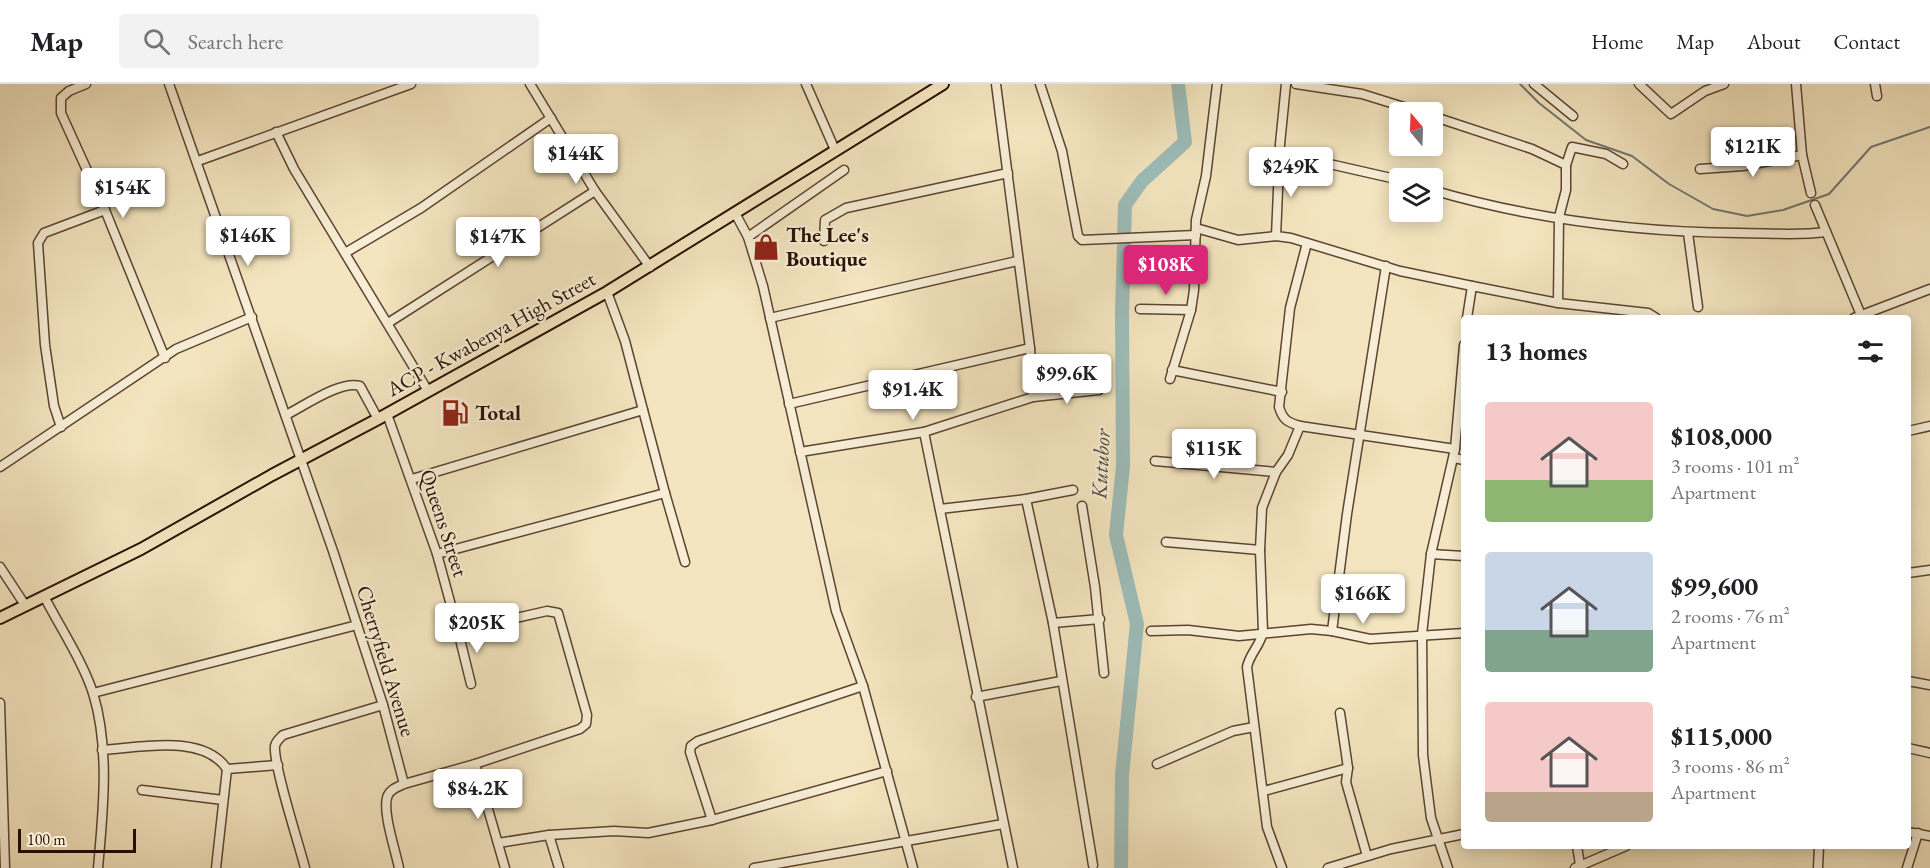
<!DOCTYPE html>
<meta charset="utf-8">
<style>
:root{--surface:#fff;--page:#f2f2f2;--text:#202124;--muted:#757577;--line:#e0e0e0;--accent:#db2777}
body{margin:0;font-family:"EB Garamond",serif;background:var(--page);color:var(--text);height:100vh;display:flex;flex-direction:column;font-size:22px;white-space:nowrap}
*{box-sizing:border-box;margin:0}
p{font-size:20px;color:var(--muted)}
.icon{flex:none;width:33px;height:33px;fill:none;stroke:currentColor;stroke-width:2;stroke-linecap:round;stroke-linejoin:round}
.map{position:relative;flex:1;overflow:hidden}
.details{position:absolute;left:1461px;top:231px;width:450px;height:534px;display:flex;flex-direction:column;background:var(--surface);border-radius:6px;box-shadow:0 3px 15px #0003}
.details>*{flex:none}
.needle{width:39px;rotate:341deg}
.buttons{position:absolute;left:1389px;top:18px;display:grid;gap:12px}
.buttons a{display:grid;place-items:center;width:54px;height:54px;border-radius:6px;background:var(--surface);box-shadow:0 3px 15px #0003;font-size:30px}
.scale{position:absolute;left:18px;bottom:15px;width:118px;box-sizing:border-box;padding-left:6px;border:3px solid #2b0f04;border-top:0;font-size:16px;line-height:21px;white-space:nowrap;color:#2b0f04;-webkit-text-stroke:4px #f7eed5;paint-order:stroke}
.price{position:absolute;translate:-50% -51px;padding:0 14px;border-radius:6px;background:#fff;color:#222;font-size:20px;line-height:39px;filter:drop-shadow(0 2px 3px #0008)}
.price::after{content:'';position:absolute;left:50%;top:36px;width:18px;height:14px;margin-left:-9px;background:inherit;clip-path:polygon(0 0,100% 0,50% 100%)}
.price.current{background:var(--accent);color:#fff}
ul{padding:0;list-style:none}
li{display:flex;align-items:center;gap:18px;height:150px;padding:0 24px}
li span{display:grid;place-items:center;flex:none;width:168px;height:120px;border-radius:6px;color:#555}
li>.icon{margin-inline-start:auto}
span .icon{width:72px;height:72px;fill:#fffc;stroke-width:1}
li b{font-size:26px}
h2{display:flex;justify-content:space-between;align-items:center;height:72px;padding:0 24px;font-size:26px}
header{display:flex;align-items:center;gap:36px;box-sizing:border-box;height:84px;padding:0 30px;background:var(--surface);border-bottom:2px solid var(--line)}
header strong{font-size:28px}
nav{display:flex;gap:33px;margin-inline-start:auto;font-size:21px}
.search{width:420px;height:54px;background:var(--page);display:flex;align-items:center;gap:15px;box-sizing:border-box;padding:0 21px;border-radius:6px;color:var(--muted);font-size:22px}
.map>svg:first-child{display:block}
</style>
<header>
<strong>Map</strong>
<div class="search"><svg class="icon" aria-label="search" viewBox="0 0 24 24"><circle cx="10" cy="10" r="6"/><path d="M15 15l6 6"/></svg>Search here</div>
<nav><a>Home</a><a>Map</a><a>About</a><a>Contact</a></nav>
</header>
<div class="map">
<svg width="1930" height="784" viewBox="0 0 1930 784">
<rect width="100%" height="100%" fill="#f3e5bf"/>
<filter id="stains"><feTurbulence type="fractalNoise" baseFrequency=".00333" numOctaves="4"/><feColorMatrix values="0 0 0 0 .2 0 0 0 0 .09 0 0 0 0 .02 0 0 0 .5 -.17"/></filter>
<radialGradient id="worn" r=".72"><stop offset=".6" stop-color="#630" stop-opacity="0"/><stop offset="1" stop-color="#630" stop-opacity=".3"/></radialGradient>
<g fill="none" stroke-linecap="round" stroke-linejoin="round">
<!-- stream -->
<polyline stroke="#6f7771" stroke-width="2" points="1520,0 1539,19 1586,56 1632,72 1669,100 1713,125 1747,132 1783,126 1829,110 1871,63 1930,43"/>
<!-- river -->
<polyline stroke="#9dbdb9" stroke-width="14" points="1121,784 1122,691 1137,540 1116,451 1123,382 1122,229 1125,121 1142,97 1185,58 1178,0"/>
<defs>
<g id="minor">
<polyline points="86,0 69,7 61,14 61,29 105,126 165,274"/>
<path d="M169,0l164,467 50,154 21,79c-7,3 -13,5 -16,11 -7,14 8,57 11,73"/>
<polyline points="530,0 595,107 650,183"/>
<polyline points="806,0 835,66"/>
<polyline points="996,0 1030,264 1033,313"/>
<polyline points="1040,0 1062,67 1078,152 1082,156 1196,151"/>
<polyline points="1296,0 1362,10 1420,28"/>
<polyline points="1534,0 1573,32"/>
<polyline points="1639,0 1671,30 1705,7 1724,0"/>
<polyline points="1796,0 1802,71 1811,109"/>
<polyline points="1875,0 1877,12"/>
<polyline points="1432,32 1532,65 1566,81"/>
<polyline points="276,48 294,85 428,307"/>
<polyline points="1280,75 1334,81 1400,96"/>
<polyline points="198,77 411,0"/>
<polyline points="1700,85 1743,82 1802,71"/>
<path d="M1432,106c99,29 205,42 307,43 30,0 58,3 87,-1"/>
<polyline points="1815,121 1861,231"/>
<polyline points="735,129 748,153 763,202 836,527 863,602 913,784"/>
<polyline points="1196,144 1238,156 1276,152 1291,154 1400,187 1472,202 1558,219 1648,229 1656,234"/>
<polyline points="1688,149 1698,223"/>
<polyline points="1276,152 1280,60 1286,0"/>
<polyline points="748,153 844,86"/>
<polyline points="824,157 825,136 846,124 1008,89"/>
<path d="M1307,159l-17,65 -11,99c4,13 8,15 21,19l155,23"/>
<polyline points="345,169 421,124 551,34"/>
<polyline points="607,208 625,257 643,326"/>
<polyline points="1558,219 1559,133 1566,106 1566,81 1572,63 1606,70 1623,80"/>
<polyline points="1140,225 1191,226"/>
<polyline points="770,234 1017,177"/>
<polyline points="1467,234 1472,202"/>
<polyline points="1854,234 1930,205"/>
<polyline points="388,239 595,107"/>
<polyline points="1172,286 1282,308"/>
<polyline points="1170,295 1191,226 1194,206 1196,136 1206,92 1217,0"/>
<polyline points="789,320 1030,264"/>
<polyline points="387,330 437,470 458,547 547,527 558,529 587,631 586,640 580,645 475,680 404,700"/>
<path d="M286,331c18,-9 55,-35 74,-29l18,33"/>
<polyline points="61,343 54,322 45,261 38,159 44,149 105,126"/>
<polyline points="1908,347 1930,342"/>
<polyline points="924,348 1013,784"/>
<polyline points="800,368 924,348 1033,313 1099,306"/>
<polyline points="1454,374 1464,376"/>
<polyline points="1155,377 1276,388"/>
<polyline points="0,383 176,265 252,233"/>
<polyline points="412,395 643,326 665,409 437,470"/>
<polyline points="665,409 685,478"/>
<polyline points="1026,415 1053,539 1093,781"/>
<polyline points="1082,422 1095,503 1104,589"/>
<polyline points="940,425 1026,415 1073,406"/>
<polyline points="1166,458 1260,466"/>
<polyline points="1431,470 1464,472"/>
<polyline points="0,483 25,521"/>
<polyline points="1908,489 1930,486"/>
<path d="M45,514c16,31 37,62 48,95 17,55 10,119 5,175"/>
<polyline points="1053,539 1100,535"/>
<polyline points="458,547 471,600"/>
<polyline points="1151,547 1188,546 1239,552 1311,545 1332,547 1370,555 1464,549"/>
<polyline points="1332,547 1347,430 1386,182"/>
<polyline points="1908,597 1930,601"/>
<polyline points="93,609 357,541"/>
<polyline points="976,613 1061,597"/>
<polyline points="0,619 5,784"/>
<polyline points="1340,629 1348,684 1346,698 1367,772"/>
<polyline points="1908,664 1930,669"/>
<path d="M102,666c37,-2 101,-17 125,19"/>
<polyline points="475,680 505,784"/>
<polyline points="1157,680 1233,647 1254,643"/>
<polyline points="142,706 223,716"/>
<polyline points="1264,707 1348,684"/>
<polyline points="712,736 690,668 691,662 698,657 863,602"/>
<polyline points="1908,748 1930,752"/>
<polyline points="549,751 559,784"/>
<polyline points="498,759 549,751 614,747 648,749 712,736 887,687"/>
<polyline points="1577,762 1580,781"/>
<polyline points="216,784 227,685 278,681"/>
<path d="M305,784c-6,-24 -32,-103 -30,-122 1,-5 5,-8 8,-11l100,-30"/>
<polyline points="754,784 1003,740"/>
<path d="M1282,784l-15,-41 -20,-160c3,-14 13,-21 16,-35l-3,-82 2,-42 14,-36 12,-17 12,-29"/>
<polyline points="1328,784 1391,765 1464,750"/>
<polyline points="1448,784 1431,734 1423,671 1422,550 1431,470 1455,365 1464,261"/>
<polyline points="1575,784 1626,762"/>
<polyline points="1818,784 1819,762"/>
<polyline points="1907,784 1918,749"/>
</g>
<polyline id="major" points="0,534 141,465 272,391 378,335 607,208 943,0"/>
</defs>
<!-- minor casing -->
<use href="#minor" stroke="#5d4433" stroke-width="11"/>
<!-- major casing -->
<use href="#major" stroke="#2b0f04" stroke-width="14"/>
<!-- minor -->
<use href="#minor" stroke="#f7eed5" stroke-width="8"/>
<!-- major -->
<use href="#major" stroke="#f3e5bf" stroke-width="10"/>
</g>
<!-- icons -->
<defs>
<symbol id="shop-bare" viewBox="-9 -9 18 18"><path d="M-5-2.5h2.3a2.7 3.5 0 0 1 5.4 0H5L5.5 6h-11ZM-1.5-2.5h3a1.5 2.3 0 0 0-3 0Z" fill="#8f2418" stroke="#f7eed5" stroke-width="2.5" paint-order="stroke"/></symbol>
<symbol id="fuel-bare" viewBox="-9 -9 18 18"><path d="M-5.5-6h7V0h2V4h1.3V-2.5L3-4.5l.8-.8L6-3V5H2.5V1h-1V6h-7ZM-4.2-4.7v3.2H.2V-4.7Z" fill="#8f2418" stroke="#f7eed5" stroke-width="2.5" paint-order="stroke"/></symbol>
</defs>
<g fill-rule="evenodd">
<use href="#shop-bare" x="747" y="144" width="38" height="38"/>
<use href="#fuel-bare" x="436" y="310" width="38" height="38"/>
</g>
<g text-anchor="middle" stroke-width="4.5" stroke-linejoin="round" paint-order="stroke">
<!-- poi labels -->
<g font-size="21" font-weight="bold" fill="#2b0f04" stroke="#f7eed5" text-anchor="start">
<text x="786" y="158">The Lee's<tspan x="786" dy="24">Boutique</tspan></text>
<text x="475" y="336">Total</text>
</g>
<!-- street labels -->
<g font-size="21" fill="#2b0f04" stroke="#f7eed5">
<text transform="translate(491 250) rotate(-29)" y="7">ACP - Kwabenya High Street</text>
<text transform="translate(444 439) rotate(72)" y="7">Queens Street</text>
<text transform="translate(386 577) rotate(73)" y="7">Cherryfield Avenue</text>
</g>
<!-- water labels -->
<g font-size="22" font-style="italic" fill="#534c43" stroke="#f7eed5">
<text transform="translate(1100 380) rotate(-87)" y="8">Kutubor</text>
</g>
</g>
<rect width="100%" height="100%" filter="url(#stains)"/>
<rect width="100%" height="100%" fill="url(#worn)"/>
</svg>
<div class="buttons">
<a><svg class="needle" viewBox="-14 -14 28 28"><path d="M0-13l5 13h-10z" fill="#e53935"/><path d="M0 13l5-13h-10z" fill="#757577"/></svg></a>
<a><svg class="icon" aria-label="layers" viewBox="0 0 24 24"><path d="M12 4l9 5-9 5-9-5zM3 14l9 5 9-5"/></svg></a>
</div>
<div class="scale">100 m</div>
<b class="price" style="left:1753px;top:94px">$121K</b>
<b class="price" style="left:576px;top:101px">$144K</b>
<b class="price" style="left:1291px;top:114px">$249K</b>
<b class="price" style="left:123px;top:135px">$154K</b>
<b class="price" style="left:248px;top:183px">$146K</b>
<b class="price" style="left:498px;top:184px">$147K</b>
<b class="price current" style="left:1166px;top:212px">$108K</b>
<b class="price" style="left:1067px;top:321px">$99.6K</b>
<b class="price" style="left:913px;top:337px">$91.4K</b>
<b class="price" style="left:1214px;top:396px">$115K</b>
<b class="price" style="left:1363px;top:541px">$166K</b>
<b class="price" style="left:477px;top:570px">$205K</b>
<b class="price" style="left:478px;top:736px">$84.2K</b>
<section class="details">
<h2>13 homes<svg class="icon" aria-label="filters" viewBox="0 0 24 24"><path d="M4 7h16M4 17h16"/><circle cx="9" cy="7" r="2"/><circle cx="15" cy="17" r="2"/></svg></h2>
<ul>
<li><span style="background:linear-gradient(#f6c9c9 65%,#8fb573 0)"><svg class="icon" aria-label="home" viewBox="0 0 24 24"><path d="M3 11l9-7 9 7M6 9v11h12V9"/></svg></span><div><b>$108,000</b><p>3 rooms · 101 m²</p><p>Apartment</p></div></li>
<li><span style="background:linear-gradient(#c9d6e8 65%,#7fa58c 0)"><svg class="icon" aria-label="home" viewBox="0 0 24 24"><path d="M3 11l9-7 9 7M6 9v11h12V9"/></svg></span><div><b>$99,600</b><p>2 rooms · 76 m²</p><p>Apartment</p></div></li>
<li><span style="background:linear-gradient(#f6c9c9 75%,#b9a48a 0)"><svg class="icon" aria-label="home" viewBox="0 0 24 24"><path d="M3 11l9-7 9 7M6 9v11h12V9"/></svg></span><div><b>$115,000</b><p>3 rooms · 86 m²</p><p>Apartment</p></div></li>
</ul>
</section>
</div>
